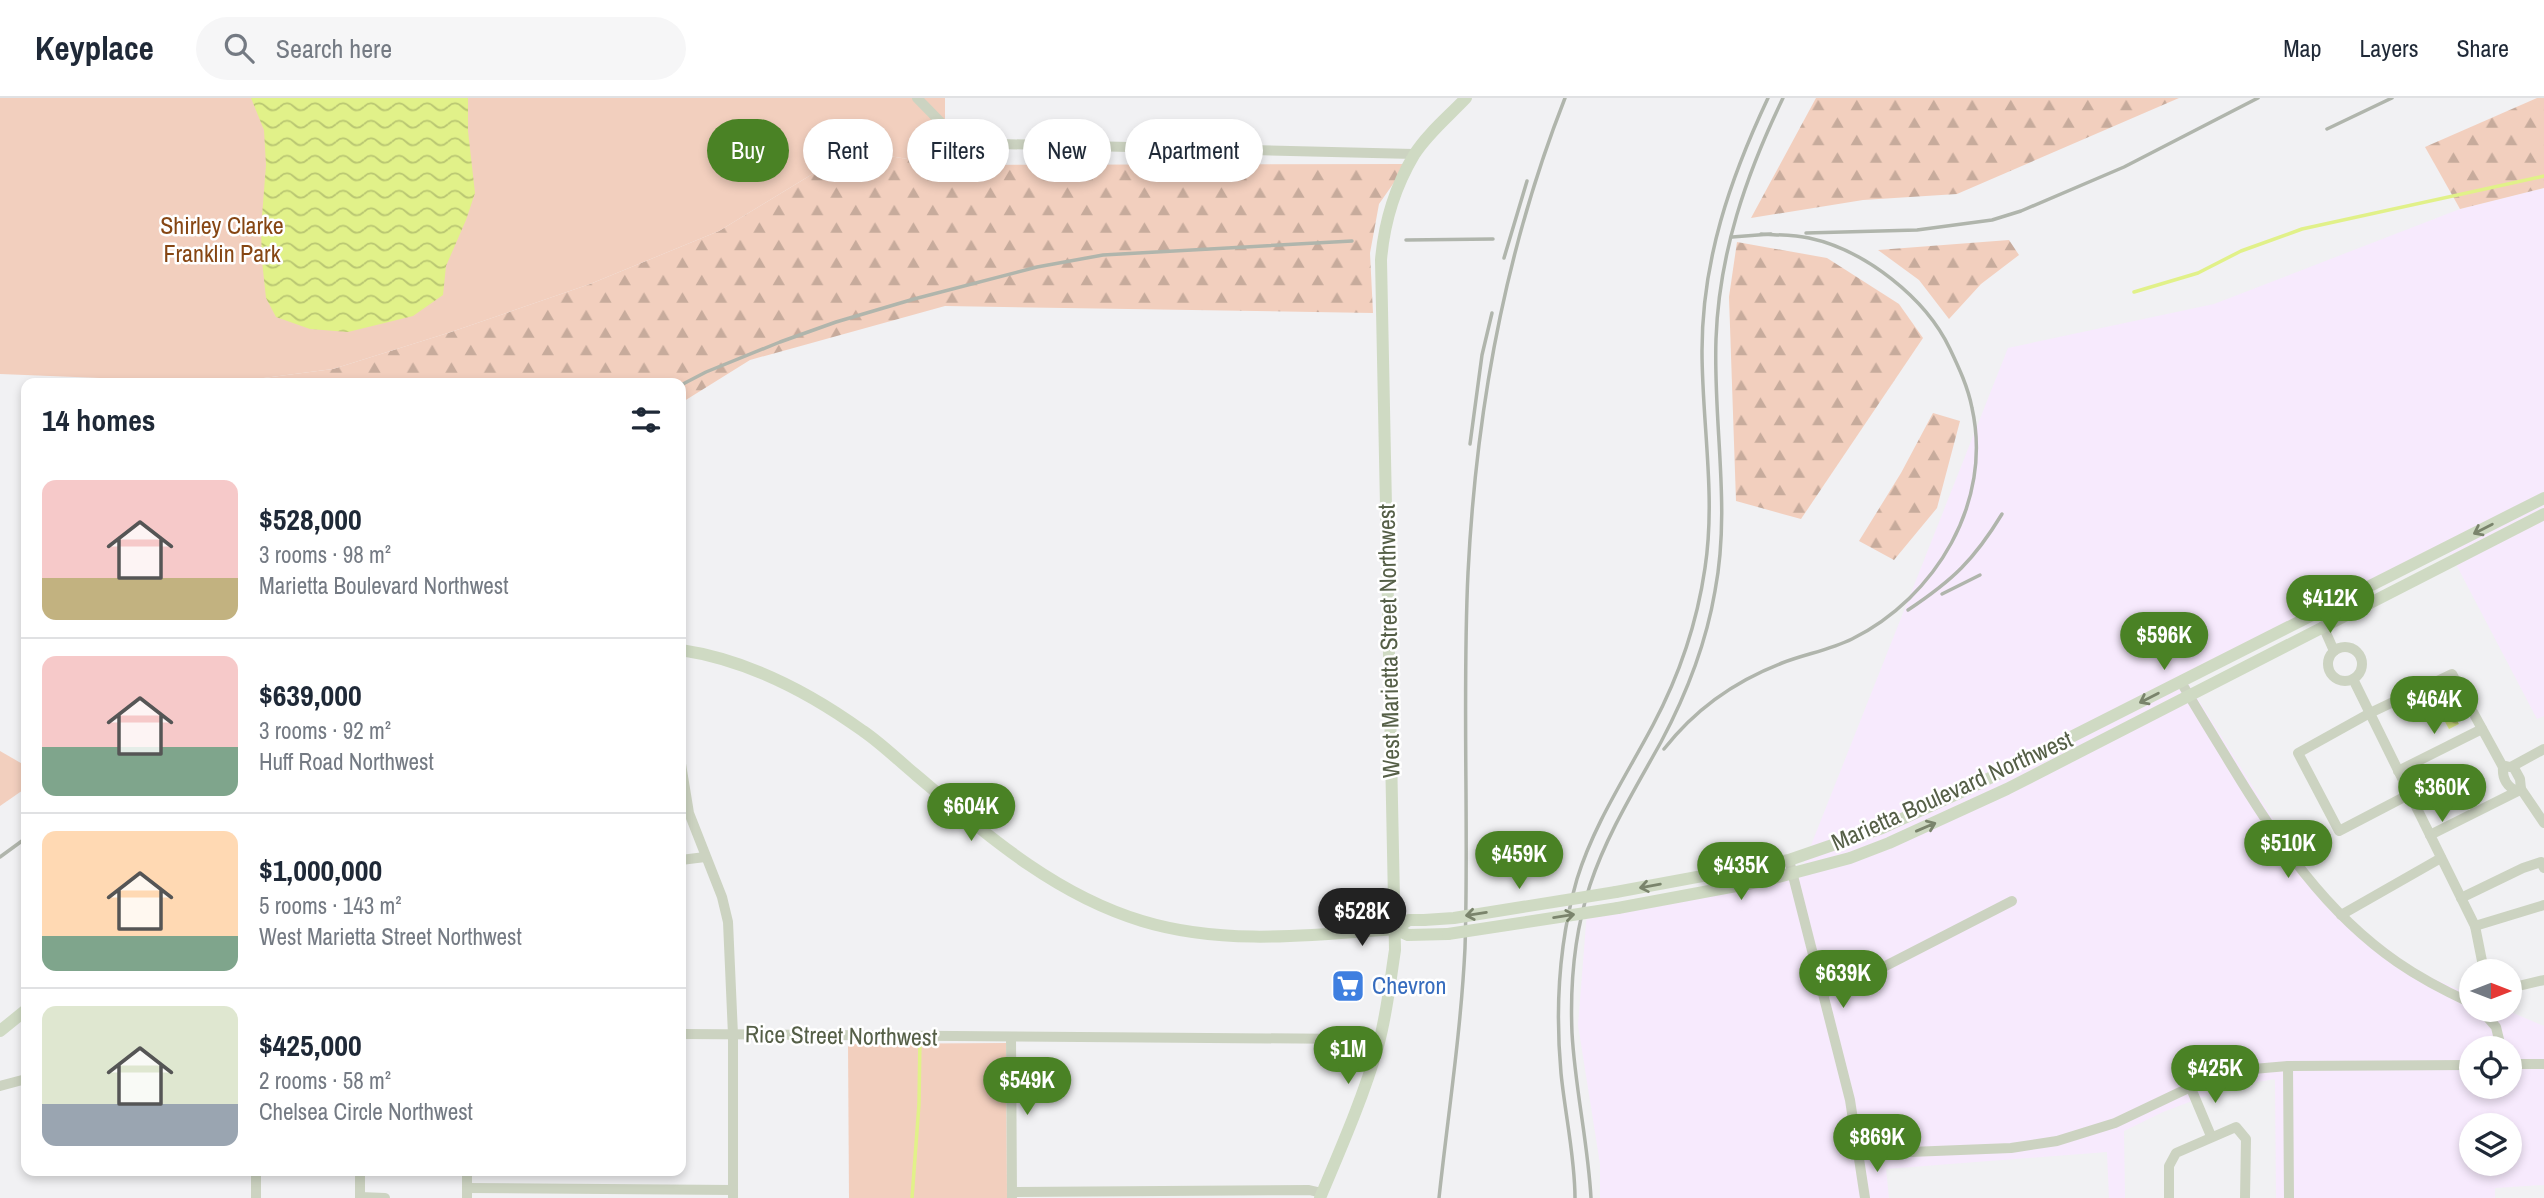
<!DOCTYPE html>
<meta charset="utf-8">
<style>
:root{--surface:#fff;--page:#f6f6f7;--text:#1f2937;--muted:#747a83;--line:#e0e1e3;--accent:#4a8225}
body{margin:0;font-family:"Archivo Narrow",sans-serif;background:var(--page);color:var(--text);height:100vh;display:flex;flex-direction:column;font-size:26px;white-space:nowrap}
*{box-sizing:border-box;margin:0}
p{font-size:23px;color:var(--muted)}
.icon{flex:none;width:38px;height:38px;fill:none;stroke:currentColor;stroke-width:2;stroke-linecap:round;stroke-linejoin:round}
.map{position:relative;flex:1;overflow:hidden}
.sheet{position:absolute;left:21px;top:280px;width:665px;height:798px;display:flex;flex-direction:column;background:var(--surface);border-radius:14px;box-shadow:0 4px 10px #0003}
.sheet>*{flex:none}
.guide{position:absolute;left:707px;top:21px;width:665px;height:63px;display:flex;gap:14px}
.needle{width:46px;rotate:90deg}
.tools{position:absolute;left:2459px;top:861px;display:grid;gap:14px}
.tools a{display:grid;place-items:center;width:63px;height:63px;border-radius:50%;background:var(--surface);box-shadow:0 4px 10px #0003;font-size:35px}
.price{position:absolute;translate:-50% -60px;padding:0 16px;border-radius:24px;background:var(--accent);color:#fff;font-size:23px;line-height:46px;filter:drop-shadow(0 2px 4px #0008)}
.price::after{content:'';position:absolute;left:50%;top:42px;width:21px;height:16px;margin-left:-10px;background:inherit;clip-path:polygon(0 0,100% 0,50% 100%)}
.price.selected{background:#222;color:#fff}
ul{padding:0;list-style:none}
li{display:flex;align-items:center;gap:21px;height:175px;padding:0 21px}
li+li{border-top:2px solid var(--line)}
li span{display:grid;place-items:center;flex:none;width:196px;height:140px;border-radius:14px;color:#555}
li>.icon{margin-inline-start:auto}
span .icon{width:84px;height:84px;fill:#fffc;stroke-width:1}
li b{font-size:30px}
h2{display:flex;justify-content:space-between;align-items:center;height:84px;padding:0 21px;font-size:30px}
.tag{padding:0 24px;border-radius:32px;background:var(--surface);box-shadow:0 4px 10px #0003;font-size:24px;line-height:63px}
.tag.selected{background:var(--accent);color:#fff}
header{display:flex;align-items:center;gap:42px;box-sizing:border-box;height:98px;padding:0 35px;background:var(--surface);border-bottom:2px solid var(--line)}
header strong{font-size:33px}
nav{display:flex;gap:38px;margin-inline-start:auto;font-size:24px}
.search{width:490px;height:63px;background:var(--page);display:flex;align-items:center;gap:18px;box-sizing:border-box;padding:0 24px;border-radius:38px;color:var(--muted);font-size:26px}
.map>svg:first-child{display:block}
</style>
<header>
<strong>Keyplace</strong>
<div class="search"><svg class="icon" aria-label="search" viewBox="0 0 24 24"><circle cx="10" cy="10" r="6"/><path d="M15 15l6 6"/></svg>Search here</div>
<nav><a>Map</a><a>Layers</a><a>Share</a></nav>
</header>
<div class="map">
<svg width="2544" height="1100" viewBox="0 0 2544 1100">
<defs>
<pattern id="forest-firs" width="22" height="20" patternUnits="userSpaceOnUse" patternTransform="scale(1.75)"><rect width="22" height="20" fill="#f2cfbe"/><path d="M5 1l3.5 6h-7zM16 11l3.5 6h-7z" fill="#c7ab9c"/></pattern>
<pattern id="water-waves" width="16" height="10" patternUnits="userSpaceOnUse" patternTransform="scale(1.75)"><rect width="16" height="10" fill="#e1f189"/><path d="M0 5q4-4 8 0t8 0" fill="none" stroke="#b9c672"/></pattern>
</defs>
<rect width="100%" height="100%" fill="#f1f1f3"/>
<!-- commercial -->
<path fill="#f7eafd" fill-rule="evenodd" d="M2544,90v528l-7,3 -90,-172 -262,131 126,202 30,35 78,57 52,23v15h35l38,16v159l-49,3v10h-219l-1,-119 -46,8 -66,25 -39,19 1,67h-16l-2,-46 -221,17 3,29h-289v-34l-22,-139 9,-113 215,-44 206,-520 206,-44 246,-95zM2471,950h39v39h-39zM2471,1027h39v39h-39z"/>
<!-- forest -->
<g fill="url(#forest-firs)">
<polygon points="1816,0 2179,0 1957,96 1863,102 1751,120"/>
<polygon points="2537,0 2544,0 2544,90 2460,111 2425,49"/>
<polygon points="852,52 945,67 1407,66 1379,106 1370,155 1373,215 945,208 750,262 681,305 681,285 225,285 333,271 451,234 590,186 719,133"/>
<polygon points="2009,142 2019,157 1981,186 1949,221 1919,182 1878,152"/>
<polygon points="1737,144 1827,160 1899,206 1923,240 1801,421 1736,403 1729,199"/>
<polygon points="1933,315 1960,323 1937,410 1894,462 1859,443 1901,375"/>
</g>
<!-- green -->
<g fill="#f2cfbe">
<polygon points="0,0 945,0 945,67 852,52 719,133 590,186 451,234 333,271 225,285 0,276"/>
<polygon points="0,653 26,668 26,690 0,708"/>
<polygon points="1006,945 1007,1100 849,1100 848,946"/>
</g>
<!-- water -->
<g fill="url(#water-waves)">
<polygon points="251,0 468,0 468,33 475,95 466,122 446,168 443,197 413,218 348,234 310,231 276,219 266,200 262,163 261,131 266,67 264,32"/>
<polygon points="2444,598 2459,626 2449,631 2434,604"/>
</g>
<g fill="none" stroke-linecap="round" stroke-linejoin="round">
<!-- stream -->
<g stroke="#e1f189" stroke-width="3.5">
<polyline points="2134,194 2198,175 2241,153 2302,131 2544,78"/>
<polyline points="912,1100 919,1006 920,938"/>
</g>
<!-- street -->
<g stroke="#ccd3c1" stroke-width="10">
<polyline points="917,0 961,45 1414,56"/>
<polyline points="2323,528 2334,553"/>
<circle cx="2345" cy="566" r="17"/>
<polyline points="2353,581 2475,828 2484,873"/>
<path d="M2181,584c17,29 35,58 52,86 45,74 92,144 164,194 23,16 48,29 74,41"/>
<polyline points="681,666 689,715 722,799 728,824 733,937 733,1100"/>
<path d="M2506,668l8,2 6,11 1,10 -3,2c-11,-3 -16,-13 -15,-24z"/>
<polyline points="2511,669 2544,651"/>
<polyline points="2398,673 2482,631"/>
<polyline points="2521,691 2544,725"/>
<polyline points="2410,696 2339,733 2298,655 2370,615 2452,576 2503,669"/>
<polyline points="2430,737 2518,693"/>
<polyline points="681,762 705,759"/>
<polyline points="1789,762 1850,1002 1865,1100"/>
<polyline points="2461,800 2523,770 2541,764 2544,770"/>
<polyline points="2341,817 2441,760"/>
<polyline points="2475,828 2544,807"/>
<polyline points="2510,890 2544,882"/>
<polyline points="1823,895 1838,891 1866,878 2012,803"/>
<polyline points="2481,912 2496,929 2501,950"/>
<polyline points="681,936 1355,941 1378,946"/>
<polyline points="1011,939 1012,1099"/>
<polyline points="2510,966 2544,966"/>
<polyline points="2288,968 2289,1100"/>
<polyline points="0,988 26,981"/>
<polyline points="2190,988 2211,1038"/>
<polyline points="1859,1056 2011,1050 2057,1043 2115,1025 2197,986 2253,971 2288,968 2471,967"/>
<polyline points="467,1090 733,1092"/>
<polyline points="1012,1094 1309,1092 1322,1095"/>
<polyline points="360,1099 385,1100"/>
<polyline points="256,1100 256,1073"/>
<polyline points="360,1100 360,1073"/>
<polyline points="467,1100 467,1073"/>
<polyline points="2169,1100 2169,1068 2176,1055 2236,1029 2246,1041 2245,1100"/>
</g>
<!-- secondary -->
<g stroke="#cfdac3" stroke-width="12">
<path d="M681,552c67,10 128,42 182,81 19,13 36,30 53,44 70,59 137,119 226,146 82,25 170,14 253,8l14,-9h15"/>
<polyline points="1616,794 1789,762 1882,730 1970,690 2544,400"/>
<polyline points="1618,810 1763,783 1850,760 1889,745 2007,691 2544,416"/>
<polyline points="1395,831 1408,837 1448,836"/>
<polyline points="0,933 26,912"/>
<path d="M1320,1100c21,-50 43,-100 58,-152 9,-32 12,-64 17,-96l-14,-690c3,-36 14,-73 33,-105 13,-21 35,-39 52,-57"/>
</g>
<!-- rail -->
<g stroke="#b0b5ac" stroke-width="3.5">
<polyline points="2327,31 2392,0"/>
<polyline points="1806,135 1917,132 1992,122 2021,113 2124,69 2258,0"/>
<polyline points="1732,139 1771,136"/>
<polyline points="1406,142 1493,141"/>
<polyline points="1504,160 1527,83"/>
<polyline points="681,287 706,274 780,244 836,224 914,201 1037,169 1103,157 1352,143"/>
<polyline points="1470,346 1482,257 1492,215"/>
<polyline points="1942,496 1980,477"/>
<path d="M1908,512c45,-30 66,-50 94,-96"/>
<path d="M1664,651c32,-41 71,-68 118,-86 23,-9 48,-13 70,-24 84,-42 141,-137 120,-231 -4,-21 -13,-40 -22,-59 -24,-51 -85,-99 -141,-111 -15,-3 -32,-3 -48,-4"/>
<polyline points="0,759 26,740"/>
<path d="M1439,1100c9,-83 22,-167 26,-250 4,-125 -3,-250 3,-375 8,-161 38,-325 97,-475"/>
<path d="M1575,1100c0,-41 -10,-84 -14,-125 -6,-66 -2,-131 16,-194 17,-55 49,-103 76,-154 26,-49 44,-102 52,-157 11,-72 -3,-145 -3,-217 0,-91 28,-172 66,-253"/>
<path d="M1591,1100c-3,-55 -16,-110 -19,-165 -2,-48 3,-102 18,-148 17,-51 45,-96 71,-143 25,-47 45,-98 54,-151 16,-84 -2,-167 1,-252 3,-86 30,-164 67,-241"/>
</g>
<!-- secondary-bridge -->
<g stroke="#cfdac3" stroke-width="12">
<polyline points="1424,822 1454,820 1616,794"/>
<polyline points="1448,836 1618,810"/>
</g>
</g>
<!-- one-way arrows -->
<defs><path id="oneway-shaft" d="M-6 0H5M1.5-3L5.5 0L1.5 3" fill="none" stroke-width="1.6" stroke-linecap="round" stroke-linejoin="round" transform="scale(1.75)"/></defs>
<g stroke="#7a846c">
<use href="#oneway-shaft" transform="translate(2483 431) rotate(153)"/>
<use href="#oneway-shaft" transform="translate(2149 600) rotate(153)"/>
<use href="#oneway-shaft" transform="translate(1926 729) rotate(-23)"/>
<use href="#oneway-shaft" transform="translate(1650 788) rotate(170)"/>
<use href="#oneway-shaft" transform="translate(1476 816) rotate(171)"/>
<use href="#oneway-shaft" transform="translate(1564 818) rotate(-9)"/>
</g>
<!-- icons -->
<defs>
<symbol id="supermarket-square" viewBox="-11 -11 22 22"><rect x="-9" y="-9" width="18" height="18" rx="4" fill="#3f7fe0" stroke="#fff"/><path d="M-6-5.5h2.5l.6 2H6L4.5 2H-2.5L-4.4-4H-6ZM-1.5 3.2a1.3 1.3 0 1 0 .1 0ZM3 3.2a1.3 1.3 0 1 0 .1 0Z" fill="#fff"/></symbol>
</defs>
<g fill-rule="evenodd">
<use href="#supermarket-square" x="1329" y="869" width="38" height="38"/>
</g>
<g text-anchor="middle" stroke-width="5" stroke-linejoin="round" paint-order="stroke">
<!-- park labels -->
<g font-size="24" fill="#864613" stroke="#fff">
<text x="222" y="136">Shirley Clarke<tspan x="222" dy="28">Franklin Park</tspan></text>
</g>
<!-- street labels -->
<g font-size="24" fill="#555f47" stroke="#fff">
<text transform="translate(1389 543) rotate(-91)" y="8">West Marietta Street Northwest</text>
<text transform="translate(1952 693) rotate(-24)" y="8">Marietta Boulevard Northwest</text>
<text transform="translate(841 938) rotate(1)" y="8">Rice Street Northwest</text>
</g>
<!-- shop labels -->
<g font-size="24" fill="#366cbe" stroke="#fff" text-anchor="start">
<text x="1372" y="896">Chevron</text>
</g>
</g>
</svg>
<div class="tools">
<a><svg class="needle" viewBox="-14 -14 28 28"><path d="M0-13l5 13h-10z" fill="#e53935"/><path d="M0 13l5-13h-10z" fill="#747a83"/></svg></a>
<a><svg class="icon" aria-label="locate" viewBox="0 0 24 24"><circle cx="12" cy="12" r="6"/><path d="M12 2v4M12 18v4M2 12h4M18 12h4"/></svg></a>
<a><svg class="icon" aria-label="layers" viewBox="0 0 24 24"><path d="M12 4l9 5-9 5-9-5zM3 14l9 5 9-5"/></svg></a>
</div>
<b class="price" style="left:2330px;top:537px">$412K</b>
<b class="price" style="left:2164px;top:574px">$596K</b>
<b class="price" style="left:2434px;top:638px">$464K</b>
<b class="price" style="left:2442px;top:726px">$360K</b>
<b class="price" style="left:971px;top:745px">$604K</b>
<b class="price" style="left:2288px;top:782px">$510K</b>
<b class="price" style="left:1519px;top:793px">$459K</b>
<b class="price" style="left:1741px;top:804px">$435K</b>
<b class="price selected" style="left:1362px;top:850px">$528K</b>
<b class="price" style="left:1843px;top:912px">$639K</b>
<b class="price" style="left:1348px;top:988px">$1M</b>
<b class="price" style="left:2215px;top:1007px">$425K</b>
<b class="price" style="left:1027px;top:1019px">$549K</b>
<b class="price" style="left:1877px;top:1076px">$869K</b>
<div class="guide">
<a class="tag selected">Buy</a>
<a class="tag">Rent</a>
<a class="tag">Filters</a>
<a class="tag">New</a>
<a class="tag">Apartment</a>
</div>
<section class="sheet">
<h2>14 homes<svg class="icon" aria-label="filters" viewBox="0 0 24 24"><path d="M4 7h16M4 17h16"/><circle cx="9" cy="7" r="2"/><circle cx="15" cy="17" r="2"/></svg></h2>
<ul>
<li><span style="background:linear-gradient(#f6c9c9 70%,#c2b280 0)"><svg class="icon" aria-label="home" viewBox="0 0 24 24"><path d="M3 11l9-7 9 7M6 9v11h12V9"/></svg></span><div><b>$528,000</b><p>3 rooms · 98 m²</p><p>Marietta Boulevard Northwest</p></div></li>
<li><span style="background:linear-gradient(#f6c9c9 65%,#7fa58c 0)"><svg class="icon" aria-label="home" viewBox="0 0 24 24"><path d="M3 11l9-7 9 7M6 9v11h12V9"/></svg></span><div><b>$639,000</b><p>3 rooms · 92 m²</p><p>Huff Road Northwest</p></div></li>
<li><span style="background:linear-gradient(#ffd9b3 75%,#7fa58c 0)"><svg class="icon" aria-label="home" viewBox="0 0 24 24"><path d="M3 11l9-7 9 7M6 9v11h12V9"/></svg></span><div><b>$1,000,000</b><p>5 rooms · 143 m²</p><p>West Marietta Street Northwest</p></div></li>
<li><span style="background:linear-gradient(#dfe7d0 70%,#9aa5b1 0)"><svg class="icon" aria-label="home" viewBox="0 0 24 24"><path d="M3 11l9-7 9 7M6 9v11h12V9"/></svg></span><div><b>$425,000</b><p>2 rooms · 58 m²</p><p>Chelsea Circle Northwest</p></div></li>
</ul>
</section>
</div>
